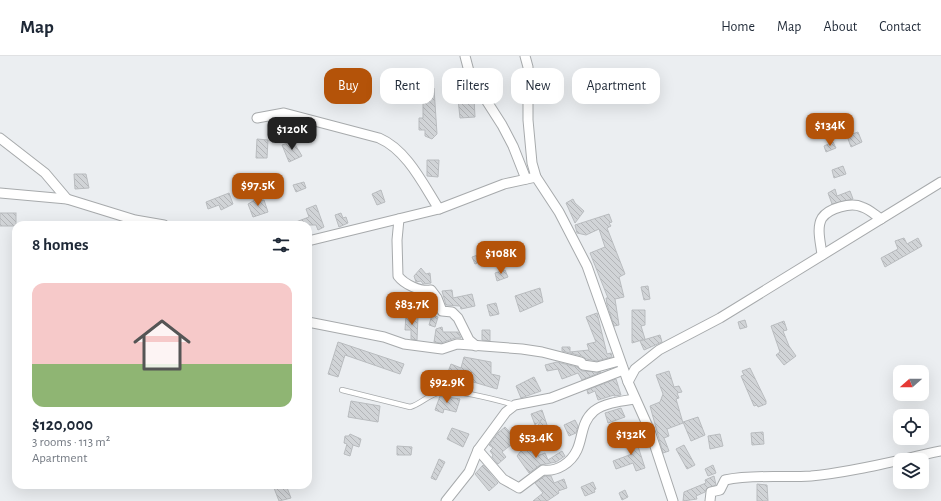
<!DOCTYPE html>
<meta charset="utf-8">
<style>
:root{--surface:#fff;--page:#f6f6f7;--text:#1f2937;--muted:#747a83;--line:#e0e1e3;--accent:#b45309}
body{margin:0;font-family:"Alegreya Sans",sans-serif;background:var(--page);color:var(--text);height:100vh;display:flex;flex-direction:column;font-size:15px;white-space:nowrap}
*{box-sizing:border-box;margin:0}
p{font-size:13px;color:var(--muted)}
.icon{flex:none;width:22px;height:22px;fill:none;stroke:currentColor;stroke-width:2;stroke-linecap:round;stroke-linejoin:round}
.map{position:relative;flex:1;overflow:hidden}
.sheet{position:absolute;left:12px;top:165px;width:300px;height:268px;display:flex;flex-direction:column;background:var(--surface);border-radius:12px;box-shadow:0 4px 16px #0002}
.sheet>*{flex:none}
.top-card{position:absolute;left:324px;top:12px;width:380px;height:36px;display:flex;gap:8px}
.needle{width:26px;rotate:249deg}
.controls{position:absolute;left:893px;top:309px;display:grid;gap:8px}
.controls a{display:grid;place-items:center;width:36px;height:36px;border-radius:8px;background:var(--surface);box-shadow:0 4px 16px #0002;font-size:20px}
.price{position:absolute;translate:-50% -34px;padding:0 9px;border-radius:8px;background:var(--accent);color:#fff;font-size:13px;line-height:26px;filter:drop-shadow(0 1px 2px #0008)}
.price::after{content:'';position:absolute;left:50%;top:24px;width:12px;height:9px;margin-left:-6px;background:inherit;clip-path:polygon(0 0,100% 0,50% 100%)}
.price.active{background:#222;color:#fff}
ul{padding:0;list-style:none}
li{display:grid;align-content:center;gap:8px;height:212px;padding:0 20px}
li span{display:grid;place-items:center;height:124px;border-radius:12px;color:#555}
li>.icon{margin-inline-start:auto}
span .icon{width:72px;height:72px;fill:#fffc;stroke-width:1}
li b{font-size:17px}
h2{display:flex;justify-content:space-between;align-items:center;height:48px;padding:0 20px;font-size:17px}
.pill{padding:0 14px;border-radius:12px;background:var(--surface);box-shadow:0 4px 16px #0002;font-size:14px;line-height:36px}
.pill.active{background:var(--accent);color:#fff}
header{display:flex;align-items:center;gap:24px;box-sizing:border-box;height:56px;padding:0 20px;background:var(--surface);border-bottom:1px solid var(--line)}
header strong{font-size:19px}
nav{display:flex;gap:22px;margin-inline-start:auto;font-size:14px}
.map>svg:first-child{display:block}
</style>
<header>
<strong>Map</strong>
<nav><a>Home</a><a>Map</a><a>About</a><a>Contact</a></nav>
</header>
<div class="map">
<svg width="941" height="445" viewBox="0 0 941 445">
<defs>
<pattern id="building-back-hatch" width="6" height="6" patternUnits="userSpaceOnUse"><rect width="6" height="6" fill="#d1d4d7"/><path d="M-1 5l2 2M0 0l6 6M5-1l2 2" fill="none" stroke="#b3b5b8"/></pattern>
</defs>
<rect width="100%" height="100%" fill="#ebeef1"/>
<!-- building -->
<g fill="url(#building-back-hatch)" stroke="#b9bcbf">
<polygon points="426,32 434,32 437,78 432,83 425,80 425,74 419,74 419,62 423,62 423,45 418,45 418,36 423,36 423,34 426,34"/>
<polygon points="474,42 475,61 460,62 458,43"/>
<polygon points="858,76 862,86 851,91 847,80"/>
<polygon points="257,83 268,84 267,102 256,102"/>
<polygon points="293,85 302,100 289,106 282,89"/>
<polygon points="833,86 836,92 826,96 824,90"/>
<polygon points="427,104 439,104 438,121 427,120"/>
<polygon points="843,110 846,118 834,122 832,114"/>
<polygon points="74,118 86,118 89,132 75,133"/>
<polygon points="304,126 306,132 296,136 293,129"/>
<polygon points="835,133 837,140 850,135 853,143 832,148 828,137"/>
<polygon points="381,134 385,146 377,149 372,138"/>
<polygon points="229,137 233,148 221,154 219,149 208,153 206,146"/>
<polygon points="260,141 261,145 264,144 268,156 253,161 248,148"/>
<polygon points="573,143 575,147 584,155 575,167 566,147"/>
<polygon points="316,149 324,171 318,174 316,169 288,169 309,161 306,153"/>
<rect x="0" y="157" width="16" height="13"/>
<polygon points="341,157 343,162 346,161 348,167 339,171 335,159"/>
<polygon points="609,158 612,166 609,167 611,170 607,172 625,218 619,221 624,241 615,243 619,269 614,270 607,248 606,242 608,242 590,197 605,191 599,173 586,179 577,177 575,169"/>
<polygon points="904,182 907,188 918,182 922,190 885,211 881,202 898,193 895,185"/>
<polygon points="486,196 488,203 475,208 472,201"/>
<polygon points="421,212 426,218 430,217 431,227 423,228 421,225 416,226 414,220"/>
<polygon points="505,214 508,221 497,225 495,217"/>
<polygon points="648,230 650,243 644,244 641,231"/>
<polygon points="540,232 543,246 520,256 515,240"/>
<polygon points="452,234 453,242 472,238 475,250 461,253 460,250 446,249 442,235"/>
<polygon points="496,247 499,258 490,260 487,249"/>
<polygon points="632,254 645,254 645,269 641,270 645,283 632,287"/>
<polygon points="597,257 607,298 611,297 612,301 597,305 586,303 582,300 562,295 562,291 570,291 570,296 589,294 587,288 596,286 586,261"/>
<polygon points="406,259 418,260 417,284 411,283 411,274 405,274"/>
<polygon points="432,259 438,261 435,271 429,269"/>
<polygon points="745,264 747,271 740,273 738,266"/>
<polygon points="784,265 787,274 783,275 789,290 796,300 784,309 776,299 780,296 771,270"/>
<polygon points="442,271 443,276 458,276 461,282 455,282 441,287 434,286 436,273"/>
<polygon points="482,274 490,274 490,285 482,284"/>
<polygon points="660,279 662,286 644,294 640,285"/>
<polygon points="338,286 404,308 400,318 345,299 338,321 328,318"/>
<polygon points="464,301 491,306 491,318 500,320 497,333 470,325 470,321 448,316 451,308 461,312"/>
<polygon points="557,306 577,311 582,315 601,316 582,324 578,317 562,323 558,313 547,315 545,309"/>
<polygon points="750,312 766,345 766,348 758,351 757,349 754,350 741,320 744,319 742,315"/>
<polygon points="669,315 674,331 679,330 682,336 677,337 679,342 676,343 683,367 667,373 669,380 664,382 669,395 663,397 650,350 660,346 663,338 656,319"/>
<polygon points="534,321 541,335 521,342 516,330"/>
<polygon points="616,323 621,339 614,340 614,339 598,344 595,335 588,338 587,334"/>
<polygon points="440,340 460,343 456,356 444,353 443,357 435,354"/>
<polygon points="351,345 380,350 378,366 348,361"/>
<polygon points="621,352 625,361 608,367 605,357"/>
<polygon points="542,354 549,375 538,379 536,372 542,363 535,369 531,358"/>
<polygon points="698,361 705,379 691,385 683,366"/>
<polygon points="575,364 578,370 576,377 569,380 564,369"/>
<polygon points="505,371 517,384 502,396 506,401 498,408 492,401 493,399 490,395 493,392 489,389 498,377"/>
<polygon points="452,372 469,378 463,391 447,383"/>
<polygon points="763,376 764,388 752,389 751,377"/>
<polygon points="350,378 361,383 359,391 353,389 350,400 344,398 347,388 344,387 345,380 349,380"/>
<polygon points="634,378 645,412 636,415 633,407 616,413 613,405 632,398 626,381"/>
<polygon points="720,378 723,390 710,393 708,380"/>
<polygon points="684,389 695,409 687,413 676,393"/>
<polygon points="397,390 412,391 411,399 397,399"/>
<polygon points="524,391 537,400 545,397 548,404 562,395 565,400 556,406 540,409 529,417 517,400"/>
<polygon points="439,403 445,406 436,424 431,422"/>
<polygon points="483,409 498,427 489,435 475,418"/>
<polygon points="713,409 716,417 708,420 705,413"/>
<polygon points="545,420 551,420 554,427 564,423 567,432 558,435 559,437 547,445 533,445 543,437 535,427"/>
<polygon points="714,420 716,429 707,432 705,436 696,440 697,443 683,445 684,436 706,427 705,424"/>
<polygon points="593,426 596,433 594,434 595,436 585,440 581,431"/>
<polygon points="757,428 767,429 768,445 757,445"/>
<polygon points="282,429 286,429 291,442 279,445 274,432"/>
<polygon points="625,434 628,441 622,444 619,437"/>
</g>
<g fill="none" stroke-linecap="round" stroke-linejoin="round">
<defs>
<path id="service" d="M342,334l68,17c11,-3 19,-13 31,-15 17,-3 56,8 74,13"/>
<g id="minor">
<polyline points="465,0 470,19 502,69 513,90 526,123"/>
<polyline points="525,0 528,11 528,64 532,107 536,121 559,156 587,210 628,326"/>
<path d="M257,62l27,-5 95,25c28,12 44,46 60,71"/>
<polyline points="0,82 45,117 67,143"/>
<polyline points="0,137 67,143 135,164 164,169"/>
<path d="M399,163l-2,21 1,36c6,8 22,16 33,14l6,8 5,13 10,1 6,6 11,22 7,6"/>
<polyline points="308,185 439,153 504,128 536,121"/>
<path d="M822,199c-1,-11 -6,-27 0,-37 7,-10 29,-16 40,-11 7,2 13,8 19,12"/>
<polyline points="308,266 384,281 404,288 442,293 457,288 522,293 542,296 581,306 583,309 597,311 619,305"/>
<path d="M478,394l25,29 16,9 24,-18c14,2 28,-7 34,-20 6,-13 4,-28 17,-39 10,-8 28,-10 41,-12"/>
<polyline points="446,445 469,416 478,394 506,356 515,349 551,342 623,314"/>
<polyline points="673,445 650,375 628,326 635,313 659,294 720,262 941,126"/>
<path d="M710,445l1,-9 9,-2 5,-10c29,-6 57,-2 86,-4 43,-4 87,-16 130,-25"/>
</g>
</defs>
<!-- service casing -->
<use href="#service" stroke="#a7aaac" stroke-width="6"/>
<!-- minor casing -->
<use href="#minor" stroke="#a7aaac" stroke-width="11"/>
<!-- service -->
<use href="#service" stroke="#fff" stroke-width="4.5"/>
<!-- minor -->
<use href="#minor" stroke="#fff" stroke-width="9"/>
</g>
</svg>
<div class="controls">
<a><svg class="needle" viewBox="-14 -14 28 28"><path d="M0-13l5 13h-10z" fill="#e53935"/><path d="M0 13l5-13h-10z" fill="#747a83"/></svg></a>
<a><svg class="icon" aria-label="locate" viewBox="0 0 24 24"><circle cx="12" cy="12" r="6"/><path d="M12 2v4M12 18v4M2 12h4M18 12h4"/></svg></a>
<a><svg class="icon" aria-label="layers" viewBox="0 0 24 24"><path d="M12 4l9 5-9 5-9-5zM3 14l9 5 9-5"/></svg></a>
</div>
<b class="price" style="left:830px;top:91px">$134K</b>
<b class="price active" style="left:292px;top:95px">$120K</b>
<b class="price" style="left:258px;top:151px">$97.5K</b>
<b class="price" style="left:501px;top:219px">$108K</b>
<b class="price" style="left:412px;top:270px">$83.7K</b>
<b class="price" style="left:447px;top:348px">$92.9K</b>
<b class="price" style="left:631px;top:400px">$132K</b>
<b class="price" style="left:536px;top:403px">$53.4K</b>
<div class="top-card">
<a class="pill active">Buy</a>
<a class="pill">Rent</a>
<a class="pill">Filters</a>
<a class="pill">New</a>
<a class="pill">Apartment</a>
</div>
<section class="sheet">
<h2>8 homes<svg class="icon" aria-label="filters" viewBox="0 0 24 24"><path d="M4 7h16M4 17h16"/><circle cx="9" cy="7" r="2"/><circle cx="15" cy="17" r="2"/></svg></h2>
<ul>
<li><span style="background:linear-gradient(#f6c9c9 65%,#8fb573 0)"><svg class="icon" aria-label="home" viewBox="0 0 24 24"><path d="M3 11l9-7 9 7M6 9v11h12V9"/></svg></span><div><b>$120,000</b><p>3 rooms · 113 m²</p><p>Apartment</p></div></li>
</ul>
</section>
</div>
